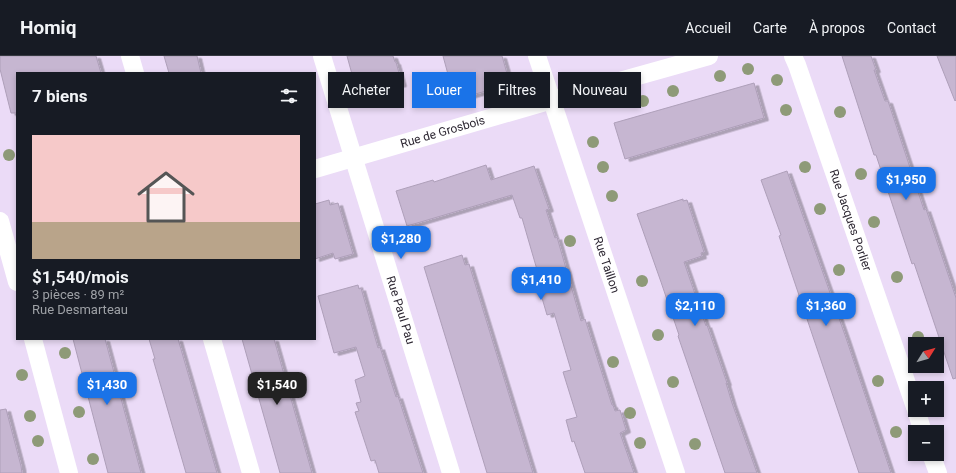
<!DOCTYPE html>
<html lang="fr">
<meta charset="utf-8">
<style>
:root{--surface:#171b24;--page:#20242c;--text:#f1f3f6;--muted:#9ea1a6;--line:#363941;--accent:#1a73e8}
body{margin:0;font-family:Roboto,sans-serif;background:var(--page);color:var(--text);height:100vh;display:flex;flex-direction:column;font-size:15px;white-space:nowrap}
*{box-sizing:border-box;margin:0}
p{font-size:13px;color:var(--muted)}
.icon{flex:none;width:22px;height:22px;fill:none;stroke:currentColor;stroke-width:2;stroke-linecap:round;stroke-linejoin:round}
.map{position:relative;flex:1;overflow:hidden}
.details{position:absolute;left:16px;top:16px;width:300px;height:268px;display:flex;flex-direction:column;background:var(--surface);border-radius:0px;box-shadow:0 2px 6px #0003}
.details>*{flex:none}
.guide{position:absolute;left:328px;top:16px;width:380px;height:36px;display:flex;gap:8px}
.needle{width:26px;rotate:53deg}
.fabs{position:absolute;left:908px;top:281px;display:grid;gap:8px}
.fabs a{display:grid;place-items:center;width:36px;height:36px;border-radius:0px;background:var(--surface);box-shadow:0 2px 6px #0003;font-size:20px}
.price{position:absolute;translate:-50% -34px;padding:0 9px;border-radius:8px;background:var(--accent);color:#fff;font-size:13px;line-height:26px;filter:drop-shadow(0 1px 2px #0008)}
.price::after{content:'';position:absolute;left:50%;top:24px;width:12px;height:9px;margin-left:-6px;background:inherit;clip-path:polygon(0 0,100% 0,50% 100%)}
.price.current{background:#222;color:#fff}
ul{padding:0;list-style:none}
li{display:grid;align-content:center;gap:8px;height:212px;padding:0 16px}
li+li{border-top:1px solid var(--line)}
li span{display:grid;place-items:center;height:124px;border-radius:0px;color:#555}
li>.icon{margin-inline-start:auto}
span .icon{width:72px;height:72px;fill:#fffc;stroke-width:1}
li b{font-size:17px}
h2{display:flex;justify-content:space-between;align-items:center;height:48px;padding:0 16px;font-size:17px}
.pill{padding:0 14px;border-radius:0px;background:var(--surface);box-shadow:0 2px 6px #0003;font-size:14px;line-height:36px}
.pill.current{background:var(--accent);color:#fff}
header{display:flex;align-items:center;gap:24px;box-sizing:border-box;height:56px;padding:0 20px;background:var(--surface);border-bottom:1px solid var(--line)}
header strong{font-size:19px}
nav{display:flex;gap:22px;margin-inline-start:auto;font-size:14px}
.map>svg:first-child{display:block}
</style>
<header>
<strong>Homiq</strong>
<nav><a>Accueil</a><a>Carte</a><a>À propos</a><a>Contact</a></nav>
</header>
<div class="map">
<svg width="956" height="417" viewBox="0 0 956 417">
<defs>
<filter id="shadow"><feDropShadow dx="4.5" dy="2.5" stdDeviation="0" flood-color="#0004"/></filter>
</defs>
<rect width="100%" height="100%" fill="#ebdbf7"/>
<!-- building -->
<g fill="#c6b6d1" stroke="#ae9fb9" filter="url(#shadow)">
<polygon points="0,0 96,0 101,17 17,17 17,57 11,57 0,13"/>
<polygon points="164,0 197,0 201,17 169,17"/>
<polygon points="347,0 393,0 395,6 396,6 402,28 358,40"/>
<polygon points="443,0 502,0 510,28 455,44"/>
<polygon points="842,0 871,0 876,14 874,14 885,45 888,45 924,154 926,153 956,242 956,322 953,323 914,207 912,208 876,99 874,99"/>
<polygon points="937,0 956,0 956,44 955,45"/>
<polygon points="754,27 764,62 625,103 614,67"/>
<polygon points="486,109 491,124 534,110 549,153 546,154 555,182 557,181 581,265 585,263 612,349 613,349 615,355 620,354 626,374 620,377 634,417 585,417 574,385 572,386 566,364 577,361 563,316 571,314 554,257 547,259 537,225 540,224 522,162 520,162 512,139 407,170 396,135 433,124 434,126"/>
<polygon points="787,115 846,282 891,417 859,417 779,180 781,179 761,124"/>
<polygon points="683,143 683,145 687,144 704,196 701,197 702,200 684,206 706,270 707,269 727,327 726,327 732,347 757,417 725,417 678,280 679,279 661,226 637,158"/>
<polygon points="329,144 330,149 338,147 353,198 335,203 333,197 315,203 315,148"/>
<polygon points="462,199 465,209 469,208 533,417 487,417 424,211"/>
<polygon points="358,229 359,233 361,232 378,292 380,291 396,341 398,340 423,417 379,417 375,404 371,405 355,356 359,355 356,347 361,346 355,324 365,320 356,291 334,297 318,240"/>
<polygon points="73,283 105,283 141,417 108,417"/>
<polygon points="149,283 178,283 217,417 186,417 153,303 155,303"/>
<polygon points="242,283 274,283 312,417 280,417"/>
<polygon points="6,353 21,410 22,417 0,417 0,354"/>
</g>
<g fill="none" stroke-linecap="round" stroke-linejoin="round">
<!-- street -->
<g stroke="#fff" stroke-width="18">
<polyline points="130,0 135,17"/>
<path id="s1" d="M322,0l129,417"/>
<path id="s2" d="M537,0l139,417"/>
<path id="s3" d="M793,0l4,9 118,342"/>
<path id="s4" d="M315,113l237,-69 157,-44"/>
<polyline points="0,165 17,226"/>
<polyline points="33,283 69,417"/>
<polyline points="212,283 251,417"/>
<polyline points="916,354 923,376"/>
<polyline points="931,398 938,417"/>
</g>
</g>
<!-- trees -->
<g fill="#8e9a78">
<circle cx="748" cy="13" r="6"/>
<circle cx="720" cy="20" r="6"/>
<circle cx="777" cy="24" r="6"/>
<circle cx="673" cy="35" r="6"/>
<circle cx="643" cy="45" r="6"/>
<circle cx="786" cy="54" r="6"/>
<circle cx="840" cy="56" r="6"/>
<circle cx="593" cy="86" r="6"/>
<circle cx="9" cy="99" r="6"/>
<circle cx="603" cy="111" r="6"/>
<circle cx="805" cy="111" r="6"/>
<circle cx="861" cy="118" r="6"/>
<circle cx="612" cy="140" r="6"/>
<circle cx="820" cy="153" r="6"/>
<circle cx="874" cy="166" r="6"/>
<circle cx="570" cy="185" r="6"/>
<circle cx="839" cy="214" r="6"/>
<circle cx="897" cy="221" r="6"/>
<circle cx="642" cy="225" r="6"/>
<circle cx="658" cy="279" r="6"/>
<circle cx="918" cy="281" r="6"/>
<circle cx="65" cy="297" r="6"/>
<circle cx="613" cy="306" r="6"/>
<circle cx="22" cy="319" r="6"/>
<circle cx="878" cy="325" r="6"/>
<circle cx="673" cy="326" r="6"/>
<circle cx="79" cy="356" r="6"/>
<circle cx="630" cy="357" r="6"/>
<circle cx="30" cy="360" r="6"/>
<circle cx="896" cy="376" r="6"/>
<circle cx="38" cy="385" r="6"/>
<circle cx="640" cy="387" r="6"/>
<circle cx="695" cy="388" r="6"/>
<circle cx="93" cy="403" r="6"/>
</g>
<g text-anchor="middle" stroke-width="3" stroke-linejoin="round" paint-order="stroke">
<!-- street labels -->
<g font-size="12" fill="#2e2833" stroke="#f5ebfc">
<text dy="4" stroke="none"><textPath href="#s4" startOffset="133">Rue de Grosbois</textPath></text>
<text dy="4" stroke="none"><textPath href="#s3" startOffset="174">Rue Jacques Porlier</textPath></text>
<text dy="4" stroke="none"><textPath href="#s2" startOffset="220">Rue Taillon</textPath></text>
<text dy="4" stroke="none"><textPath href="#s1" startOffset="266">Rue Paul Pau</textPath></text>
</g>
</g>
</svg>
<div class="fabs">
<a><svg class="needle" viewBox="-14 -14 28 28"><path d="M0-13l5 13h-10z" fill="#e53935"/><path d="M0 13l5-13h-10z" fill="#9ea1a6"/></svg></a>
<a>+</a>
<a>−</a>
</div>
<b class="price" style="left:906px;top:145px">$1,950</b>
<b class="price" style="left:401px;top:204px">$1,280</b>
<b class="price" style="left:541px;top:245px">$1,410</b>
<b class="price" style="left:695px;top:271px">$2,110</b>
<b class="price" style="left:826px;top:271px">$1,360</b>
<b class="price" style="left:107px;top:350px">$1,430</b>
<b class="price current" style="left:277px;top:350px">$1,540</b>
<div class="guide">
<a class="pill">Acheter</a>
<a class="pill current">Louer</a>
<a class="pill">Filtres</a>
<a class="pill">Nouveau</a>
</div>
<section class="details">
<h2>7 biens<svg class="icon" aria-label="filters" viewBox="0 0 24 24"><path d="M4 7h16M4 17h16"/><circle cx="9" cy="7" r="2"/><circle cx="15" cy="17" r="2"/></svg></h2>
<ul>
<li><span style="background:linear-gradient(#f6c9c9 70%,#b9a48a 0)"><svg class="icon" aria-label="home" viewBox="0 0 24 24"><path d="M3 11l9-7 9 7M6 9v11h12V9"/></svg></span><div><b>$1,540/mois</b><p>3 pièces · 89 m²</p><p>Rue Desmarteau</p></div></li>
</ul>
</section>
</div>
